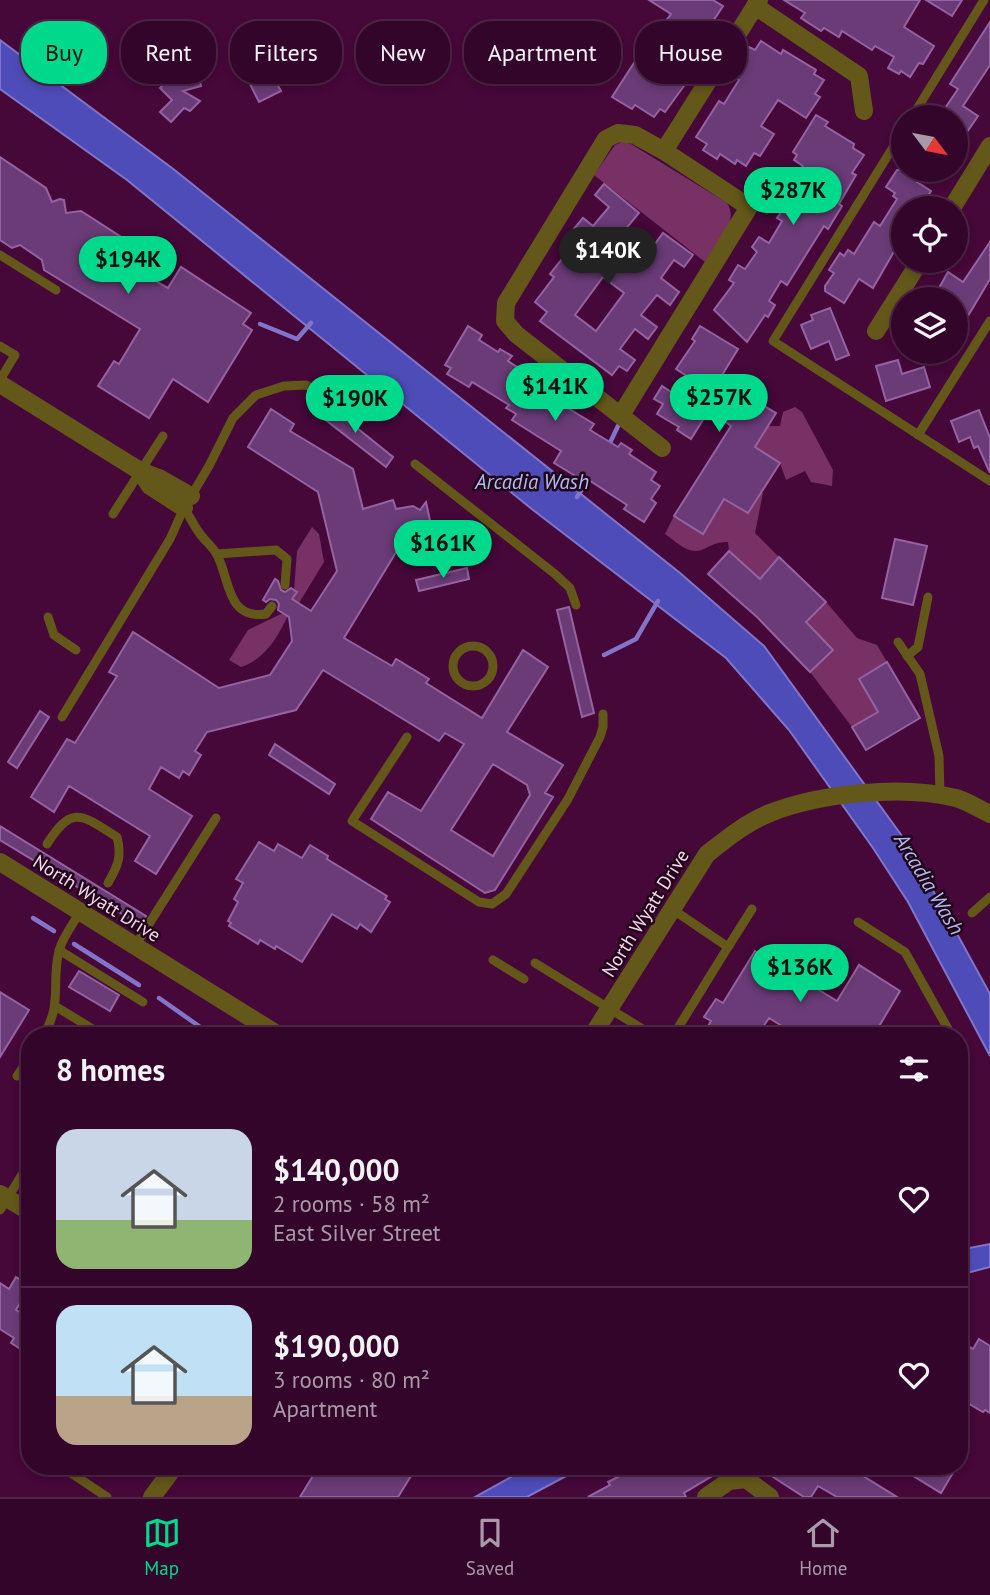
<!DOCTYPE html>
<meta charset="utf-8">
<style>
:root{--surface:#34052b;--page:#3c0f33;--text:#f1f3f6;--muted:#a999a9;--line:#4e2647;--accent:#00d98c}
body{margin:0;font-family:"PT Sans",sans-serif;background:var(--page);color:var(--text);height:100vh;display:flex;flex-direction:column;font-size:26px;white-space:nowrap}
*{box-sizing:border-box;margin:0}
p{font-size:23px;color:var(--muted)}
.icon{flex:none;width:38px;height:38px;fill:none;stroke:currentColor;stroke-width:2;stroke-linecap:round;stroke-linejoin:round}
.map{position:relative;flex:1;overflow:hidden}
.details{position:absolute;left:21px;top:1027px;width:947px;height:448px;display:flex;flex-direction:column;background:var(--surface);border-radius:28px;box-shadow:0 4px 10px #0003,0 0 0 2px var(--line)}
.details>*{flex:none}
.top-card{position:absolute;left:21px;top:21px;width:948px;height:63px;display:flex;gap:14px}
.needle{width:46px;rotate:122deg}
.tools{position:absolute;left:891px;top:105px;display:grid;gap:14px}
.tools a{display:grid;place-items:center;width:77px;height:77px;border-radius:50%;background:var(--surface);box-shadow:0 4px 10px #0003,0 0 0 2px var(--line);font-size:35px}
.price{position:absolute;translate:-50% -60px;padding:0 16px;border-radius:24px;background:var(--accent);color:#111;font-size:23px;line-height:46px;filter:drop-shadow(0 2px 4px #0008)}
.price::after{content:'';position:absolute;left:50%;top:42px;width:21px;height:16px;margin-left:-10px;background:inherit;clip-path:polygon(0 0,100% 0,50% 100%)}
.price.active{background:#222;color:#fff}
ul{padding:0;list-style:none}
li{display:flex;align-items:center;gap:21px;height:175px;padding:0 35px}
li+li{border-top:2px solid var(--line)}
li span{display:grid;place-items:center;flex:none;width:196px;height:140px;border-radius:21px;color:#555}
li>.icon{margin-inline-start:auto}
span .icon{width:84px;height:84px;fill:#fffc;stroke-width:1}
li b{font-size:30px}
h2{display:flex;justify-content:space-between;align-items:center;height:84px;padding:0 35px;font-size:30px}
.tag{padding:0 24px;border-radius:28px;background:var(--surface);box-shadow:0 4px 10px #0003,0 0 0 2px var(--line);font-size:24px;line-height:63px}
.tag.active{background:var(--accent);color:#111}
.menu{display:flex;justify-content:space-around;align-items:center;height:98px;border-top:2px solid var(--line);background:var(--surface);font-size:19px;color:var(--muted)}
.menu a{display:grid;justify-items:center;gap:4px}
.menu .active{color:var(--accent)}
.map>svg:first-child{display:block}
</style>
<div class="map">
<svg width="990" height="1497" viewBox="0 0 990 1497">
<rect width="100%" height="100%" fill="#460739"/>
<!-- green -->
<g fill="#773165">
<path d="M622,142l9,2 96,59c13,19 -11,42 -22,59l-111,-87 21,-30z"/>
<polygon points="795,407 802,412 833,470 832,486 811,482 805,471 786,480 780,463 755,447 768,426 780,426 783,412"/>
<path d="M759,491l4,2 -8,40 24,24 -19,22 -31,-28 -1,-9c-9,0 -14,2 -22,6 -16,9 -28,-5 -41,-14l9,-18 29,18 21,-35z"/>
<polygon points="312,527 319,534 324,562 299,603 292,599 297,592 294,590 297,551"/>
<polygon points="826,602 857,638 877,645 887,662 859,679 878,712 852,727 810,672 833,650 806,622"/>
<path d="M283,613l6,1c-12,23 -22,44 -48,53l-12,-7 19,-30z"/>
</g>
<!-- water -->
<g fill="#4e4cb9" stroke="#8275c9" stroke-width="2">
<polygon points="0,40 172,168 680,573 764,646 902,836 944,910 990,994 990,1056 908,902 873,848 789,730 726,658 533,510 127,180 0,89"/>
<polygon points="990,1244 990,1267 959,1275 959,1250"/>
<polygon points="529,1467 583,1467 527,1497 475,1497"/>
</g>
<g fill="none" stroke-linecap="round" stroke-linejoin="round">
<!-- stream -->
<g stroke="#8275c9" stroke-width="4.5">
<polyline points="260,324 297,339 311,323"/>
<polyline points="608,447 618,426"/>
<polyline points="577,497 591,475"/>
<polyline points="604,655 636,639 658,601"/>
<polyline points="33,918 54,931"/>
<polyline points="74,944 139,985"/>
<polyline points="159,998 213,1036"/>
</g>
</g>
<!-- building -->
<g fill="#6a3b77" stroke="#9563a2" stroke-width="2" fill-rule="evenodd">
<polygon points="649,0 713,0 723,6 696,47 683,38 670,58 694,72 665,112 660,109 654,117 635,105 632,109 612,97 643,49 649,52 669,24 665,22 671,14"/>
<polygon points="784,0 920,0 904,27 934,46 923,64 919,63 910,77 901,71 899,74 888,68 894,57 875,46 872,50 842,31 839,37 824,28 821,31 801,18 805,13"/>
<polygon points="926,0 962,0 952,16"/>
<polygon points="990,22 990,65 963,106 978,116 956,148 956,117 939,117 958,89 950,84"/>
<polygon points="271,29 274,35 277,33 295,68 292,70 294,75 277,84 281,91 259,102 245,74 261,66 256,56 265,51 257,36"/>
<polygon points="761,41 781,54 783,50 816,70 814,74 824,80 815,94 820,97 806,118 778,100 761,126 774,134 760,156 754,153 746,166 737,160 735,164 720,154 717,159 703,150 707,144 696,137 719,101 724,104 739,80 731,75 749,47 755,50"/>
<polygon points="197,71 201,86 183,91 200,101 190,111 184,108 171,122 160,112 172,100 160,88 169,79"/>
<polygon points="816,115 828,122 825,126 854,144 853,148 864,155 852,173 856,175 839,204 842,206 828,229 824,226 787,285 781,281 769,301 775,305 768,317 765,315 747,342 714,310 734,283 729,280 738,265 745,269 757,252 752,247 759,237 769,243 782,221 777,218 798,188 792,184 803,166 794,160 797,155 793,152"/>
<polygon points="0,157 46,188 52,202 60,199 64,200 66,213 81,211 149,255 152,263 145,275 168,288 181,267 251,313 243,324 252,330 208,402 173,379 149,418 98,386 114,361 119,364 140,329 44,270 42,260 20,245 12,248 0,240"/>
<polygon points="897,170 925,170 917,182 931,191 921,208 903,208 903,236 873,288 859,279 844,303 825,291 825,286 834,273 829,270 840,253 844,256 848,250 854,254 874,222 880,226 897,199 893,196 895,193 886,187"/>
<path d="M604,184l35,29 -25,30 27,20 22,-30 30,22 -9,12 -10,-7 -13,18 18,14 -9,13 -13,-10 -16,20 16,12 -9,12 -13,-10 -15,20 15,11 -8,11 -8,-5 -7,9 -72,-54 7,-9 -12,-10 19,-25 -4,-3 30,-38 -7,-6 10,-12 10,8 16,-19 -14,-12zM603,277l21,16 -28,38 -21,-16z"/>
<polygon points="990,242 990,279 956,336 956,298 939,288 948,272 963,282"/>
<polygon points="830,308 849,355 836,360 829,341 811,349 801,325 813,320 811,315"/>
<polygon points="468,326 482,335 479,340 498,352 500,349 512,356 508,361 528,374 530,371 572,396 566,407 594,424 590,430 618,447 621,443 632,450 629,454 656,472 651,480 660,486 651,499 656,503 644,522 624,509 627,505 584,477 582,480 554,463 561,451 512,420 516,414 506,408 509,405 472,382 469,387 447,374 451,368 445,365"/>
<polygon points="700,326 738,349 719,380 727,385 719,397 722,398 718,404 737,416 749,397 776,413 755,447 780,463 748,513 724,499 703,534 674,516 731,426 709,410 691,439 677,430 679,427 657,414 663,404 654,399 662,386 680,398 693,380 676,369 695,341 692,339"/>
<polygon points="898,360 902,374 924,367 930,387 886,401 876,366"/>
<polygon points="326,403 393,457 386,467 318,414"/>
<path d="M271,409l23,15 -4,7 63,38 10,40 30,-9 3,9 17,-3 7,4 6,-8 8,37 -36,10 -54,89 48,28 4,-7 33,20 -3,4 56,35 41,-68 25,17 -41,65 56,33 -18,28 8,4 -58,93 -10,3 -114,-74 17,-27 33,19 43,-67 -19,-11 -6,8 -116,-71 -27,40 -89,22 -12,19 6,4 -12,20 -6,-4 -4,7 -18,-11 -12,22 43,27 -36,58 -21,-13 15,-25 -81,-50 -15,26 -23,-15 36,-58 8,4 42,-67 -8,-4 24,-40 86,56 51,-13 22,-34 -3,-24 -11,-7 1,-6 -3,-4 -6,-1 -4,3 -3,-2 12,-21 3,2 3,9 4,2 6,-4 6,4 -5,7 19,12 26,-40 -19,-79 -70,-45zM493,764l34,21 3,10 -37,61 -42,-26z"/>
<polygon points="979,410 990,438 990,473 978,446 974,448 970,437 959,442 951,421"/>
<polygon points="895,539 927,546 913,605 882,598"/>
<polygon points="729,551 760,579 779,557 826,602 806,622 833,650 810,672 757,617 708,574"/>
<polygon points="467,568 469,579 419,591 416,580"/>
<polygon points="569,607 594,713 582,717 557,610"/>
<polygon points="887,662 920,718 866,750 852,727 878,712 859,679"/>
<polygon points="40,711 49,717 17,768 8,762"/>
<polygon points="275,744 335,784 329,794 269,755"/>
<polygon points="0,826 146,916 140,925 0,840"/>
<polygon points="259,842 274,851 278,844 302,858 310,845 328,856 327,859 387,896 385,899 390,902 371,932 360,924 357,929 332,914 302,962 276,946 275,949 260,940 258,944 229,926 231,923 228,921 238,902 234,899 243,883 236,879"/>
<polygon points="755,951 837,1001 859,965 900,991 878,1028 891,1036 798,1036 769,1018 757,1036 702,1036 711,1021 704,1017 716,999 723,1003"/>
<polygon points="79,971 119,995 110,1011 69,987"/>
<polygon points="0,992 29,1010 0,1057"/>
<polygon points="16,1277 30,1286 16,1310 30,1318 30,1355 11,1343 14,1338 0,1329 0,1283 9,1289"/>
<polygon points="979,1339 990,1346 990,1413 985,1410 983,1412 959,1398 959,1349 963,1343 973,1349"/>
<polygon points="319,1466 395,1466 411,1476 398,1497 300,1497"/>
<polygon points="627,1466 729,1466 684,1493 686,1497 588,1497 610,1485 608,1482 630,1471"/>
<polygon points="756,1466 847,1466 897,1497 837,1497 818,1486 811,1497 804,1497"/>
<polygon points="897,1466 957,1466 941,1493"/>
</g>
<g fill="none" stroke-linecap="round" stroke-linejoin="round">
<!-- lane -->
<g stroke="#635719" stroke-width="9">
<polyline points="912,117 984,0"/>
<polyline points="903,131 773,341 990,481"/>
<polyline points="0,255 56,290"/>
<polyline points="0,346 15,355 0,380"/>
<polyline points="918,435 990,321"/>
<polyline points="415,464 555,574 570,588 576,605"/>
<path d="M184,508c5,7 9,16 14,23 5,8 13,14 18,22 14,23 9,67 50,61l6,-8"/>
<polyline points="113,514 163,436"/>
<polyline points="217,554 276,550 287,559 285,585"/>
<polyline points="48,617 54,635 76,650"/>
<polyline points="898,642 920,674 939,756 940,796"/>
<circle cx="473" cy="666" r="20"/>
<polyline points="907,656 918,647 928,597"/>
<polyline points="62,717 170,539 184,508 209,466 233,418 256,395 284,386 306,385 332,398"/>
<polyline points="407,737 352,821 479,902 492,904 506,894 568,799 600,737 603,727 603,714"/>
<path d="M47,844c25,-40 35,-29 70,-7 5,19 1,29 -9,46"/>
<polyline points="672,909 728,947 673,1036"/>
<polyline points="972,913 990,897"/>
<polyline points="858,922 905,952 952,1036"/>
<polyline points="135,946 216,818"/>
<polyline points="728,947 752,909"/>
<polyline points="59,950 143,1002"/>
<polyline points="493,960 524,979"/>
<polyline points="535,963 654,1036"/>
<polyline points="55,1006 104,1036"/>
<path d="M43,1036c20,-32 8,-54 16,-85 3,-13 14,-27 21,-39"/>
<polyline points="17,1076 30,1057"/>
<polyline points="0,1210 30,1162"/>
<polyline points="71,1473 107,1497"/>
</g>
<!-- street -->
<g stroke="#635719" stroke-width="18">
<polyline points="755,6 859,76 864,111"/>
<polyline points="664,151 759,0"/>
<polyline points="952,208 990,146"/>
<polyline points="876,331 920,261"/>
<polyline points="0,384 140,471 161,479 191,496"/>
<polyline points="621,415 749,207 664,151 635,135 618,133 606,139 506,303 505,321 516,334 662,448"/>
<polyline points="140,471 150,486 184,508"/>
<polyline points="0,862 280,1036"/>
<path d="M592,1036l115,-182c19,-15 40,-32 63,-41 51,-20 132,-28 186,-15 11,3 23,11 34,16"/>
<polyline points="0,1194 30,1212"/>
<polyline points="152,1497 175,1466"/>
<polyline points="706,1497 729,1481 746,1479 770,1497"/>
</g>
</g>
<g text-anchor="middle" stroke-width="5" stroke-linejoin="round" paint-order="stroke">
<!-- street labels -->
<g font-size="19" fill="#fbd5ee" stroke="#1f0518">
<text transform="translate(97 898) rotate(32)" y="7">North Wyatt Drive</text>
<text transform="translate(645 913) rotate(-58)" y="7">North Wyatt Drive</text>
</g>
<!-- water labels -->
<g font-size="21" font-style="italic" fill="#b3baf1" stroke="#1f0518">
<text x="532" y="489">Arcadia Wash</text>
<text transform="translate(929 884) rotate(59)" y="7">Arcadia Wash</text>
</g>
</g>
</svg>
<div class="tools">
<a><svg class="needle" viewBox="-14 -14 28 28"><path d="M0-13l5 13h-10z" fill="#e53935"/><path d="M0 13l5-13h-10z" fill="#a999a9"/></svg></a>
<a><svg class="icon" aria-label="locate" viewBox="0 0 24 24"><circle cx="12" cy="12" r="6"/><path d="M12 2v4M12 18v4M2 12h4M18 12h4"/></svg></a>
<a><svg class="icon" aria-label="layers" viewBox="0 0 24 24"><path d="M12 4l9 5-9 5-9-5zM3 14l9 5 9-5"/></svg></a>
</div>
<b class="price" style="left:793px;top:227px">$287K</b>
<b class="price active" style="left:608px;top:287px">$140K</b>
<b class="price" style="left:128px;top:296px">$194K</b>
<b class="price" style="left:555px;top:423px">$141K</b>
<b class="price" style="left:719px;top:434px">$257K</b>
<b class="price" style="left:355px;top:435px">$190K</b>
<b class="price" style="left:443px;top:580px">$161K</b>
<b class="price" style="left:800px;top:1004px">$136K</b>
<div class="top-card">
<a class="tag active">Buy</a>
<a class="tag">Rent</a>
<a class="tag">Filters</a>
<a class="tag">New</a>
<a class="tag">Apartment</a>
<a class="tag">House</a>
</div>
<section class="details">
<h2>8 homes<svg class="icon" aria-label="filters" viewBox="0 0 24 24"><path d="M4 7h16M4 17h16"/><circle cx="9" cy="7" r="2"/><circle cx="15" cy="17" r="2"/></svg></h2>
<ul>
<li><span style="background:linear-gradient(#c9d6e8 65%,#8fb573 0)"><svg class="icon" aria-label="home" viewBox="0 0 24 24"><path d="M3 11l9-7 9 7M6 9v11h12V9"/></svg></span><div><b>$140,000</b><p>2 rooms · 58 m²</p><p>East Silver Street</p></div><svg class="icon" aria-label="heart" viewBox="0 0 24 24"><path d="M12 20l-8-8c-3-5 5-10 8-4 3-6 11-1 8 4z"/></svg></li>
<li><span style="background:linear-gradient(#bfe0f5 65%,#b9a48a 0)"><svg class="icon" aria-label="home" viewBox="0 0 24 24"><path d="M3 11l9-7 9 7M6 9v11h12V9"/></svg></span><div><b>$190,000</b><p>3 rooms · 80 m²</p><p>Apartment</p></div><svg class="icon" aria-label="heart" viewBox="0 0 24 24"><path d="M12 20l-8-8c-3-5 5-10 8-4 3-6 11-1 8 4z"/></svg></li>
</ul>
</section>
</div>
<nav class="menu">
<a class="active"><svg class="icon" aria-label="map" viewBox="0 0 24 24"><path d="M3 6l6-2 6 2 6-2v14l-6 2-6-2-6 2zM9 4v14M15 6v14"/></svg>Map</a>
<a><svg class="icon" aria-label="saved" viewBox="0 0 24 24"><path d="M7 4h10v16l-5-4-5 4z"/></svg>Saved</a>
<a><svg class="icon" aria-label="home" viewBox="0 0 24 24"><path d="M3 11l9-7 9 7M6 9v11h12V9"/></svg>Home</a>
</nav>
